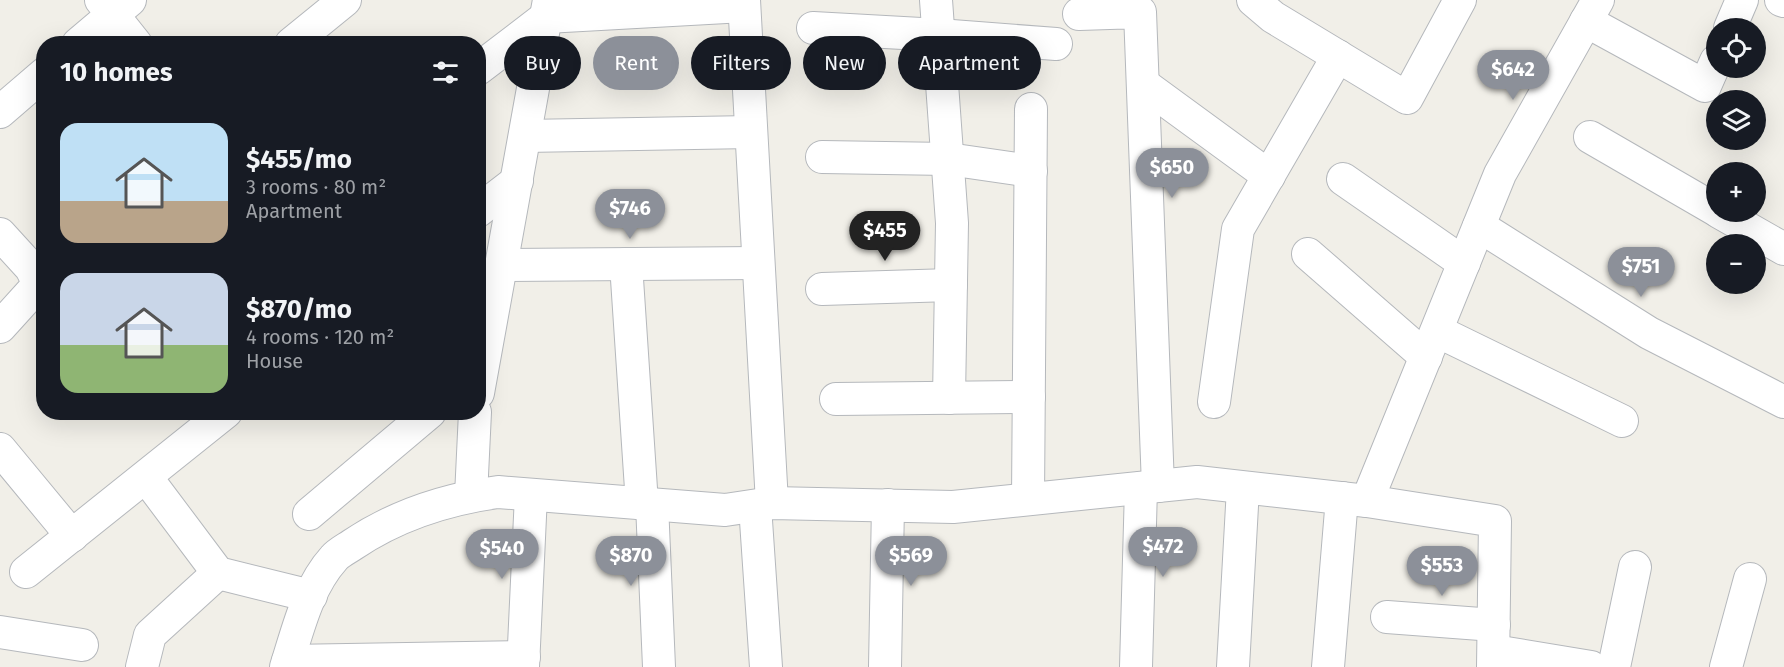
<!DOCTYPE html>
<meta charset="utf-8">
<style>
:root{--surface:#171b24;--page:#242831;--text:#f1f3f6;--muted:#9ea1a6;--accent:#8c9099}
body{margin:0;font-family:"Fira Sans",sans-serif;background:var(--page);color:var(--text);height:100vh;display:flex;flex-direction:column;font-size:22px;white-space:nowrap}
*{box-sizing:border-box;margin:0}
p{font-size:20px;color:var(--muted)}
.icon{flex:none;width:33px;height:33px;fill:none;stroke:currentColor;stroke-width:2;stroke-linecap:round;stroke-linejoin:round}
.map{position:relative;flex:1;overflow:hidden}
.drawer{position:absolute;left:36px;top:36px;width:450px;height:384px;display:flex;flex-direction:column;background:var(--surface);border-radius:24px;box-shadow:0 6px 24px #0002}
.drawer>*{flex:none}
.hud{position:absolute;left:504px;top:36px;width:570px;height:54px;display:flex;gap:12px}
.tools{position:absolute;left:1706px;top:18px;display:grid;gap:12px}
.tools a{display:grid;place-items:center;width:60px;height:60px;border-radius:50%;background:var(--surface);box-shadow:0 6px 24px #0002;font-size:30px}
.price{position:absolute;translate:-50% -51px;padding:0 14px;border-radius:21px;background:var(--accent);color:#fff;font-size:20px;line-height:39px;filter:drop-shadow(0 2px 3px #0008)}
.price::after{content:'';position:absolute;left:50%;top:36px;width:18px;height:14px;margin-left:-9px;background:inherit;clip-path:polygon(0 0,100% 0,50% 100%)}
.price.selected{background:#222;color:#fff}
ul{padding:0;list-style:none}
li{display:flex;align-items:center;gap:18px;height:150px;padding:0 24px}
li span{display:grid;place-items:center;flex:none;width:168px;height:120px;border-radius:18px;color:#555}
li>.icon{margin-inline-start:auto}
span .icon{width:72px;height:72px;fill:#fffc;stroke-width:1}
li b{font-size:26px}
h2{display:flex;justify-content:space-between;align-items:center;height:72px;padding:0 24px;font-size:26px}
.chip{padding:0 21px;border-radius:27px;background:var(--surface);box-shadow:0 6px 24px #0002;font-size:21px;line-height:54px}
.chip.selected{background:var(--accent);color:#fff}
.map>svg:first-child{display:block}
</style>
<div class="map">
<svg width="1784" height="667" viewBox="0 0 1784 667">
<rect width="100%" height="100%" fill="#f1efe8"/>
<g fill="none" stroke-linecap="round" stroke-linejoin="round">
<defs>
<g id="minor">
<polyline points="101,0 136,44"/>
<polyline points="744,0 772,503"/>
<polyline points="936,0 952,223 949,398"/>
<polyline points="1253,0 1273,17 1407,98 1460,0"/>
<polyline points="1781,0 1784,1"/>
<polyline points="1079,14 1140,12 1158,486"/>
<polyline points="1586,21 1705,86 1716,61"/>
<polyline points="813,28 939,35 1056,44"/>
<polyline points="1730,28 1742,0"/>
<polyline points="78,44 130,0"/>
<polyline points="291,44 345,0"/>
<polyline points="478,69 546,17 744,6"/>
<polyline points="1143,84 1269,176"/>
<polyline points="0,112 44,74"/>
<polyline points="525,136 751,132"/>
<polyline points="1590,137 1716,210"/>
<polyline points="822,157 948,159 1031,171"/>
<polyline points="1343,179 1464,263"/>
<polyline points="478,211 517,181"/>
<polyline points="1719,212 1784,249"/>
<polyline points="1479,226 1649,333 1784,402"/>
<polyline points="0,234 31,268 39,284 0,327"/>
<polyline points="1308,254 1426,357"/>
<polyline points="626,264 642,504"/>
<polyline points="501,265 758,263"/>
<polyline points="822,289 951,285"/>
<polyline points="1437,331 1622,421"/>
<polyline points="478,393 549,0"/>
<polyline points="836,399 1029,397"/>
<polyline points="1214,402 1238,229 1338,56"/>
<polyline points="0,449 72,536"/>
<polyline points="146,477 218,573 311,596"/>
<polyline points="471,496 475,412"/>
<polyline points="1028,499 1031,109"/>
<polyline points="1367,501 1495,521 1493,667"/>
<polyline points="652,504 659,667"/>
<polyline points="755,506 766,667"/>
<polyline points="309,514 430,412"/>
<polyline points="26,572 226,412"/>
<polyline points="1387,617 1494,625"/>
<polyline points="0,632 82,645"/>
<polyline points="1494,651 1591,667"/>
<polyline points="288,661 524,657"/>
<polyline points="142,667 150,635 218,573"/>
<path d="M286,667c12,-37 21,-79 48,-109 4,-5 12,-9 18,-13 43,-29 95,-46 146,-53l227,18 47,-7 181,4 244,-25 170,19 133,-327 98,-174"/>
<polyline points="523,667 531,495"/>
<polyline points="885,667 888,505"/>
<polyline points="1136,667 1141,488"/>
<polyline points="1233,667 1243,488"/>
<polyline points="1328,667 1342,498"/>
<polyline points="1614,667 1635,567"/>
<polyline points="1726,667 1750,579"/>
</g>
</defs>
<!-- minor casing -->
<use href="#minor" stroke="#b5b8bc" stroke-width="34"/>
<!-- minor -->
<use href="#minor" stroke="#fff" stroke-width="32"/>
</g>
</svg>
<div class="tools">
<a><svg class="icon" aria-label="locate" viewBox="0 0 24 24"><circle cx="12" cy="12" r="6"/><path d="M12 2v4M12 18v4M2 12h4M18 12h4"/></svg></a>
<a><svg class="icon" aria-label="layers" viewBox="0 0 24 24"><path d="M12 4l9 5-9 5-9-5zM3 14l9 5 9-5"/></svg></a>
<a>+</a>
<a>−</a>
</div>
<b class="price" style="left:1513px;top:101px">$642</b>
<b class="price" style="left:1172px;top:199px">$650</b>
<b class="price" style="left:630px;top:240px">$746</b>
<b class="price selected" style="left:885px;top:262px">$455</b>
<b class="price" style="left:1641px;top:298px">$751</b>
<b class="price" style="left:1163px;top:578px">$472</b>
<b class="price" style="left:502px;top:580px">$540</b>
<b class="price" style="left:631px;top:587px">$870</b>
<b class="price" style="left:911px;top:587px">$569</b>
<b class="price" style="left:1442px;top:597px">$553</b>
<div class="hud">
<a class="chip">Buy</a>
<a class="chip selected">Rent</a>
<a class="chip">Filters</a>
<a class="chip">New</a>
<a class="chip">Apartment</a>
</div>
<section class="drawer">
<h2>10 homes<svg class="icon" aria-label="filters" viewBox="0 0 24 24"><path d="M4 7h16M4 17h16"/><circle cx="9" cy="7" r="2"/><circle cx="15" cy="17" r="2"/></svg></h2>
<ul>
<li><span style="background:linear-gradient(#bfe0f5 65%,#b9a48a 0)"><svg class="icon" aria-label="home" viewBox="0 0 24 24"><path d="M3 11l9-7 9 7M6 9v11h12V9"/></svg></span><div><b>$455/mo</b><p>3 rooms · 80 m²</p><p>Apartment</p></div></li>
<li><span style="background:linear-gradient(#c9d6e8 60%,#8fb573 0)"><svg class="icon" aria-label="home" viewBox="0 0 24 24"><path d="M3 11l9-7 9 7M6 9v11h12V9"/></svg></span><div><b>$870/mo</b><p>4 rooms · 120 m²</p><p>House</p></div></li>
</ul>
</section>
</div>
